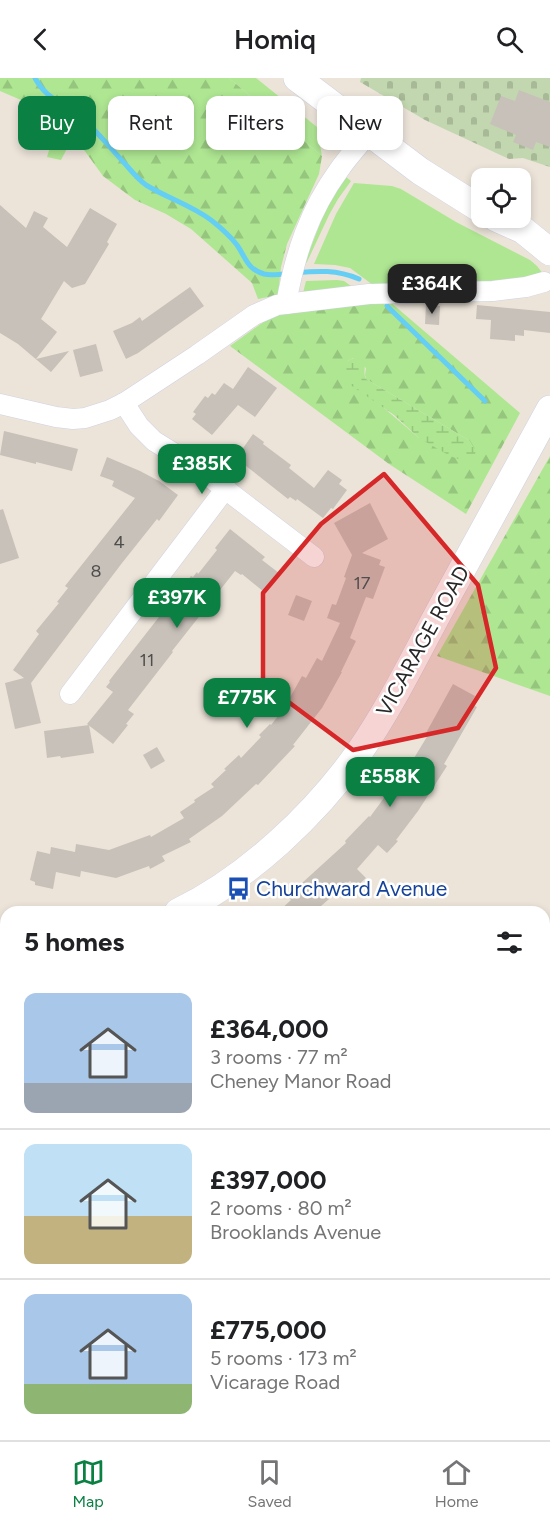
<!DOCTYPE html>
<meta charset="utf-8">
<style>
:root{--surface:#fff;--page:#f6f6f6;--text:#202124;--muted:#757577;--line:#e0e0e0;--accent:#0b8043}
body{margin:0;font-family:Figtree,sans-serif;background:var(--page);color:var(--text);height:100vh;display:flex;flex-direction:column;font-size:22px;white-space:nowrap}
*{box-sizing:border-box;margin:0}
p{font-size:20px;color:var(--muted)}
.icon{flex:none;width:33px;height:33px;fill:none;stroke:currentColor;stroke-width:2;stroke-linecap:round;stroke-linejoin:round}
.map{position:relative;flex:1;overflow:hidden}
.drawer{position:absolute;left:0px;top:828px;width:550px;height:534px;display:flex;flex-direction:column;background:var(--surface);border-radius:18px 18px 0 0;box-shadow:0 3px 9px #0003}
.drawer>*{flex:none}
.hud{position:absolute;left:18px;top:18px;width:514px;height:54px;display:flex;gap:12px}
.tools{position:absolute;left:471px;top:90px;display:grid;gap:12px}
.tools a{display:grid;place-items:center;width:60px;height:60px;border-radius:12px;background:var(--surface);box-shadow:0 3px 9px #0003;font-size:30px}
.price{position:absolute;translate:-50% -51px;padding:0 14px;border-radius:12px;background:var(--accent);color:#fff;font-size:20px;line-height:39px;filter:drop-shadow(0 2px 3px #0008)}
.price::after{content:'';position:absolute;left:50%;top:36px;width:18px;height:14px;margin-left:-9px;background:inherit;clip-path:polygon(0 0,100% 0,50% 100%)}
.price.selected{background:#222;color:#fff}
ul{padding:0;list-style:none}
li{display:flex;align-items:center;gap:18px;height:150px;padding:0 24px}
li+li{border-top:2px solid var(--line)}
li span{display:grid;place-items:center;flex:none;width:168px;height:120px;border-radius:12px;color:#555}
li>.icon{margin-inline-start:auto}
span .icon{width:72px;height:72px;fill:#fffc;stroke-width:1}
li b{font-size:26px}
h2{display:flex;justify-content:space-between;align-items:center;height:72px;padding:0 24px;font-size:26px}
.pill{padding:0 21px;border-radius:12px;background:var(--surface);box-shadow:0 3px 9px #0003;font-size:21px;line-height:54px}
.pill.selected{background:var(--accent);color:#fff}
header{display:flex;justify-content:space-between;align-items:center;height:78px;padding:0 24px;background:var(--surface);font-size:27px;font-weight:600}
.tab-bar{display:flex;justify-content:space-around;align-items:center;height:84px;border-top:2px solid var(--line);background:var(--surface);font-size:16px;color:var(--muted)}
.tab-bar a{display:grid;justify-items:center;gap:3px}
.tab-bar .selected{color:var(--accent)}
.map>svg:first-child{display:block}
</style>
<header><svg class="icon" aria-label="back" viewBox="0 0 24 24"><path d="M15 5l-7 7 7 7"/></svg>Homiq<svg class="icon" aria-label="search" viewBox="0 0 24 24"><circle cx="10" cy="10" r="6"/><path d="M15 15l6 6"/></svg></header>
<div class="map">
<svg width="550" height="1362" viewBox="0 0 550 1362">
<defs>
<pattern id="forest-firs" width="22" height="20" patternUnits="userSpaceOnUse" patternTransform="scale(1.5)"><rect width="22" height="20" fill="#aee692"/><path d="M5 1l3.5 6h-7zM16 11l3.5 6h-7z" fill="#96c57e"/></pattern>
<pattern id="wetland-marsh" width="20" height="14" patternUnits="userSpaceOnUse" patternTransform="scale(1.5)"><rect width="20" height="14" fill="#aee692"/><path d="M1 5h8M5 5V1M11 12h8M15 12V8" fill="none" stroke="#96c57e"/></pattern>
<pattern id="cemetery-stones" width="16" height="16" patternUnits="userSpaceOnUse" patternTransform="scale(1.5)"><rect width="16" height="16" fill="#c2d7af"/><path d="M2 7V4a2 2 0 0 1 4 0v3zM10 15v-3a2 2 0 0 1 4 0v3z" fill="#a7b997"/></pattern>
</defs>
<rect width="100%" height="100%" fill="#ece4d9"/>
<!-- green -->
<g fill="#aee692">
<polygon points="229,0 256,0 317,49 322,78"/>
<polygon points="55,52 71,63 61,82 47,79"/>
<polygon points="346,99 351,103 338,121 329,137 307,184 304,187 326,130"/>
<polygon points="354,105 392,108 401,111 456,144 530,182 537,188 544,197 493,206 373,207 350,190 335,187 314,186 336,136"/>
<polygon points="337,202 344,203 351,208 352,212 303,215 306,203"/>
</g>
<!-- forest -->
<g fill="url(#forest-firs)" fill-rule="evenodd">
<polygon points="0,0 229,0 322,78 319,96 287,166 281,189 278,217 258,221 252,205 191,151 166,136 135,122 103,98 84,72 55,52 63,40 0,13"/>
<path d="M389,223l131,112 -54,101 -77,-50 -159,-118 46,-33zM353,280l13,10 -1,7 1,4 104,62 -51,-3 -42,-36 -33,-34 4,-7z"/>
<polygon points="550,378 550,618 437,578"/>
</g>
<!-- wetland -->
<path fill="url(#wetland-marsh)" d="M359,279c10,9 3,13 7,22l104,62 6,10 -3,8 -6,3 -17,-6 -31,-18 -25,-23 -45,-31c-10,-12 -7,-25 10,-27z"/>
<!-- cemetery -->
<polygon fill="url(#cemetery-stones)" points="361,0 550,0 550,89 523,80 509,81 425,42 360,4"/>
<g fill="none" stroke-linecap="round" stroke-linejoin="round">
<!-- stream -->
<g stroke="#65cef4" stroke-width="5">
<path d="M35,0c10,19 24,23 41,35 19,15 34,35 51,53 6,7 12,14 19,19 21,13 45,20 65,35 9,7 19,16 26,25 9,13 10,24 27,29 8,2 19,0 27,-1 26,-2 44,-4 68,6"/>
<polyline points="387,228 485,323"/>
</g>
</g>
<!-- building -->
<g fill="#c7c1b9">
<polygon points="519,12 550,24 550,69 536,64 533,72 513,64 516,57 490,46 501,18 515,23"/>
<polygon points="0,127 26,150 34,133 48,140 43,149 67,169 90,130 117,146 107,164 109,166 85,206 72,210 64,203 41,241 57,254 36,281 69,273 51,294 18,266 0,255"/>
<polygon points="190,209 204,228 138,275 126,281 113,253 132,245 140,239 142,243"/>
<polygon points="426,227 440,228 439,247 425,246"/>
<polygon points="477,227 550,234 550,255 524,252 524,258 515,257 515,263 490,261 491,242 476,241"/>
<polygon points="96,266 103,293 80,299 73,272"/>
<polygon points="248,289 277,310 255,339 238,327 212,357 192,341 196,336 193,334 205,318 208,320 212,315 215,317 224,305 233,311"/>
<polygon points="4,353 78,371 72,393 36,384 36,386 0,377"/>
<polygon points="253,356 264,364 263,366 291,387 289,390 314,410 328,392 342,402 339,406 347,412 333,431 331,430 323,440 297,421 296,423 290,419 288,421 236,380"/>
<polygon points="107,379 140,393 159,403 178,417 159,443 157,441 122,485 31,605 41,645 15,651 5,605 24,600 13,592 39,556 36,553 59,525 57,524 68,510 65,508 135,420 112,408 114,403 100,398"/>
<polygon points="370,425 388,461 362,475 381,482 379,487 385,489 373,521 366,519 350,560 356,563 341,594 342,594 322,630 293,667 295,668 258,707 256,706 222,738 189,761 191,764 162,778 165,783 150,791 149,788 116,800 81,793 80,799 56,794 53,811 35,807 35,804 30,802 37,773 50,776 51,769 75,774 76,766 109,772 150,757 151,759 184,740 180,734 195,724 194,722 214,709 211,706 226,692 224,691 239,677 241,680 261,659 259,657 270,646 271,647 289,624 288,623 302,598 306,600 317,580 322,583 340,545 327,540 332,526 336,527 346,500 344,499 352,477 334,445"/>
<polygon points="3,431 19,480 0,486 0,432"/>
<polygon points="230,451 265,479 262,482 279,495 264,514 242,496 241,497 235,493 172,573 173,574 128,632 134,636 126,646 128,647 113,666 87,646 113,614 106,609 110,604 109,603 191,498 193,499 197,494 198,496 217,472 215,470"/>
<polygon points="296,517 312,523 304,543 288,537"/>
<polygon points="453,606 475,618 471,626 477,629 444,686 447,688 418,733 396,762 398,763 387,775 378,767 357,791 366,800 356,809 350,803 314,834 278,834 291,822 289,820 293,817 291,815 346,765 345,763 369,738 370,739 392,709 394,710 405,695 428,657 426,655"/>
<polygon points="89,647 94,675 61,680 60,678 47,680 44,653"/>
<polygon points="157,669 165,683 151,691 143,677"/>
</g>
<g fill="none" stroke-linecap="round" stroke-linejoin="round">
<defs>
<g id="street">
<path d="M286,226c9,-50 23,-93 53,-134 9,-13 20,-25 30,-37"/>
<polyline points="124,325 139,348 154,363 199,391 314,479"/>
<polyline points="0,326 56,339 73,341 85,340 110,332 124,325 197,277 254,237 277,227 369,216 493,213 526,209 544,204"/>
<polyline points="70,616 226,410"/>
<polyline points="544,1001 550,992"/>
<polyline points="0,1017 6,1005"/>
<polyline points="544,1086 550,1088"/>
<polyline points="0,1277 6,1279"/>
<polyline points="293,1356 313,1362"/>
</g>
<g id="secondary">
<polyline points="297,0 420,93 482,132"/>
<polyline points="496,140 523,152 550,174"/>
<path d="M178,834c70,-34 138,-98 182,-161 31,-45 55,-95 81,-143 36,-66 73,-133 109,-199"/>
<polyline points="0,899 6,898"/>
</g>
</defs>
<!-- street casing -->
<use href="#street" stroke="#ced2e2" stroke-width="21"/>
<!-- secondary casing -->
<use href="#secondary" stroke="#ced2e2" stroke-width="28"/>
<!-- street -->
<use href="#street" stroke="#fff" stroke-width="20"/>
<!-- secondary -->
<use href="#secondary" stroke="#fff" stroke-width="27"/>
</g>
<!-- marked area -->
<path fill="#d62828" fill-opacity="0.2" stroke="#d62828" stroke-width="4.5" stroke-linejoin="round" d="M384,396l94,111 18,83 -38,60 -105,22 -90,-67v-90l58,-69z"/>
<!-- icons -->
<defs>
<symbol id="bus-bare" viewBox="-9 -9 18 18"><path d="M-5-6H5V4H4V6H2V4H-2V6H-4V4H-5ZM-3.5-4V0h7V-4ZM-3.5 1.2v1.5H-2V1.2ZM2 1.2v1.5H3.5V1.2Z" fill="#1a4fb4" stroke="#fff" stroke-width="2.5" paint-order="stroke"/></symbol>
</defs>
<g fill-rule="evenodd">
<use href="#bus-bare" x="222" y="794" width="33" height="33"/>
</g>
<g text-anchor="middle" stroke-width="5" stroke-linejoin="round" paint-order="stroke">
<!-- number labels -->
<g font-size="18" fill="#504e4c">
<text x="119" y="470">4</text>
<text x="96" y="499">8</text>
<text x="362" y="511">17</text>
<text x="147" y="588">11</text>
</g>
<!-- street labels -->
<g font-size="21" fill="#282828" stroke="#fff">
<text transform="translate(423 563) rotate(-61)" y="7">VICARAGE ROAD</text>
</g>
<!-- transit labels -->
<g font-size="21" fill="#164399" stroke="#fff" text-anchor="start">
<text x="256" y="818">Churchward Avenue</text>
</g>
</g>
</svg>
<div class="tools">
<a><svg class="icon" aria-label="locate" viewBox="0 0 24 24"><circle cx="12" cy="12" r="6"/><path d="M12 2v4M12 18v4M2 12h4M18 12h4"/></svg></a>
</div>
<b class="price selected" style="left:432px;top:237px">£364K</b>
<b class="price" style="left:202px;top:417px">£385K</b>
<b class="price" style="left:177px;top:551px">£397K</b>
<b class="price" style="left:247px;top:651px">£775K</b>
<b class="price" style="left:390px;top:730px">£558K</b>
<div class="hud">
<a class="pill selected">Buy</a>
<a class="pill">Rent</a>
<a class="pill">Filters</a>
<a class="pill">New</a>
</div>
<section class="drawer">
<h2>5 homes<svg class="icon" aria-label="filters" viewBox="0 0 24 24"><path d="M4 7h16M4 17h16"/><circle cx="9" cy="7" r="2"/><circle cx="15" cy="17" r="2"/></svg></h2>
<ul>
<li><span style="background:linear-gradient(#a9c7e8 75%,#9aa5b1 0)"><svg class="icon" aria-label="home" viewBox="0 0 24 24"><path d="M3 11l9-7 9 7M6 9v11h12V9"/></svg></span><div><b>£364,000</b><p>3 rooms · 77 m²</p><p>Cheney Manor Road</p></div></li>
<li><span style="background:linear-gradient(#bfe0f5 60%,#c2b280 0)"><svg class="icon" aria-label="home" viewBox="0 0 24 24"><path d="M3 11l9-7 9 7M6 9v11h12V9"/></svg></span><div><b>£397,000</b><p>2 rooms · 80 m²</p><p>Brooklands Avenue</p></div></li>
<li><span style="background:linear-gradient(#a9c7e8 75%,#8fb573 0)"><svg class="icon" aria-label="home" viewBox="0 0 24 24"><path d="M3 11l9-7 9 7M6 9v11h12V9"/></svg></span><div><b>£775,000</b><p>5 rooms · 173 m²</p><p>Vicarage Road</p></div></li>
</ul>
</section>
</div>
<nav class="tab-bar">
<a class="selected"><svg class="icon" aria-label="map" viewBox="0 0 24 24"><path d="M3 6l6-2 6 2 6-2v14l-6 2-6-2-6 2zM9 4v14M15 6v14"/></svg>Map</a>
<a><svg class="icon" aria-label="saved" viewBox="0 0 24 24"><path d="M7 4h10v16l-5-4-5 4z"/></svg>Saved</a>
<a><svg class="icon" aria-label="home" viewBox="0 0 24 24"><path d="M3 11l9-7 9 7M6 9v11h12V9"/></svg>Home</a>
</nav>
